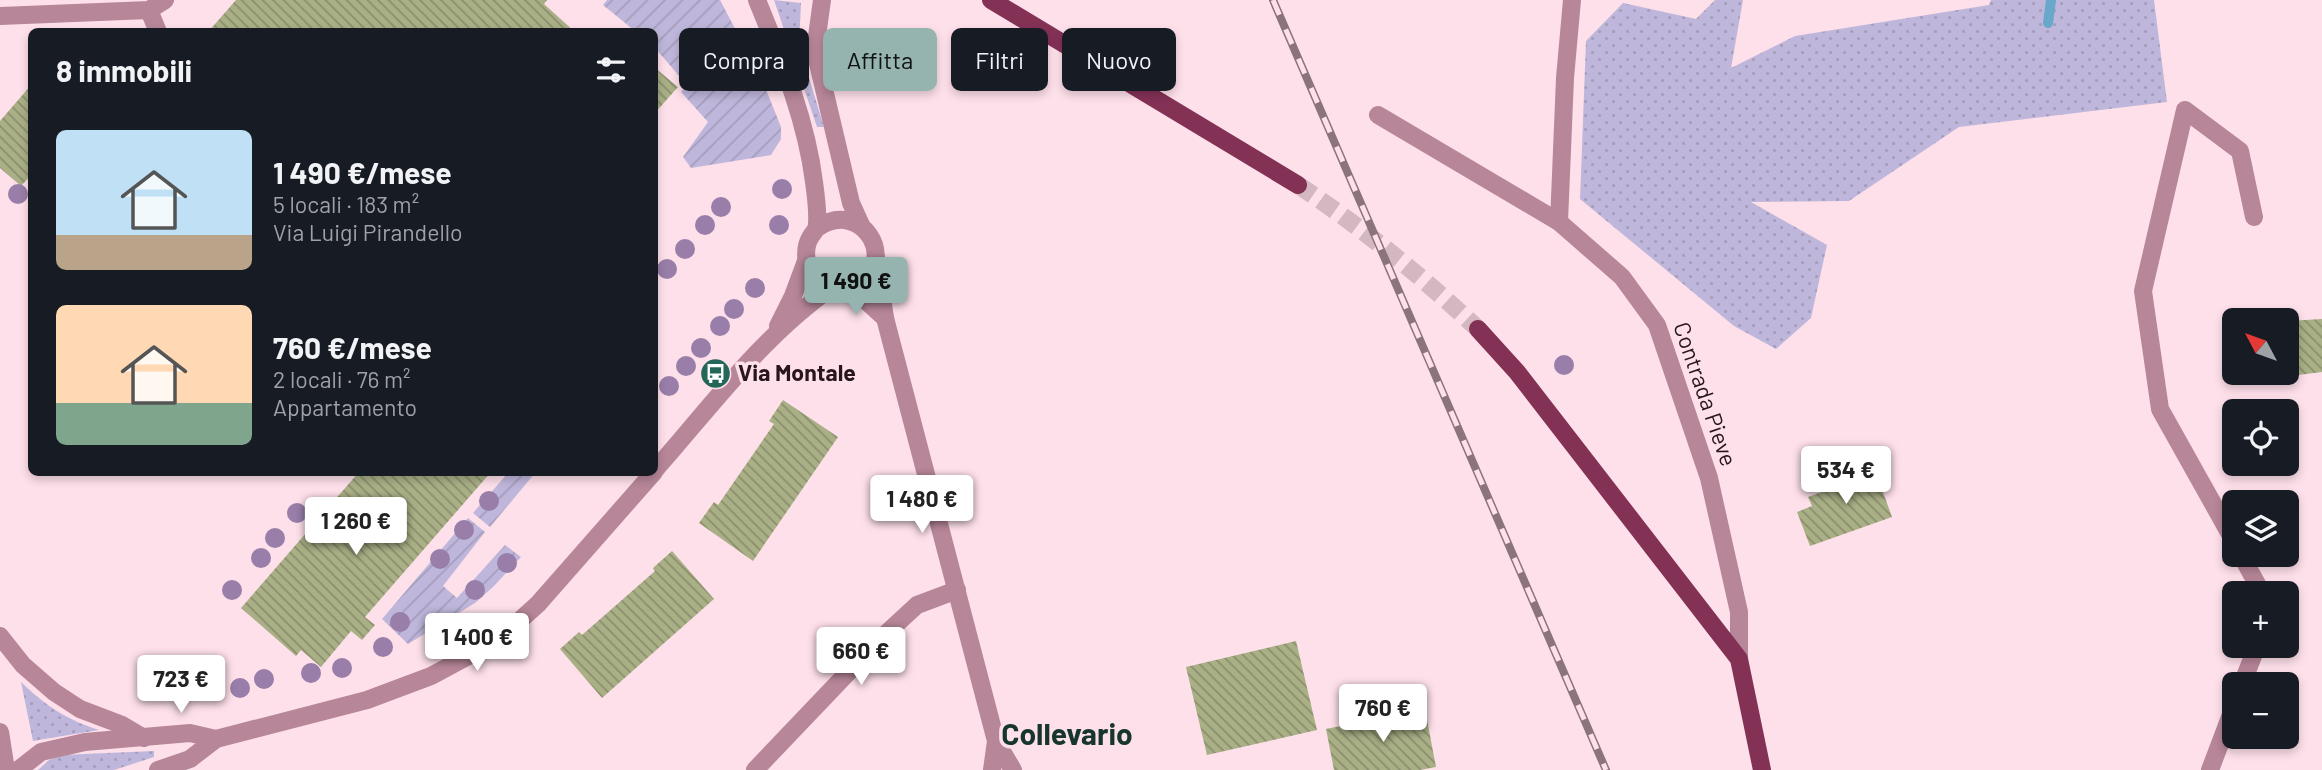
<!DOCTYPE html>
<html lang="it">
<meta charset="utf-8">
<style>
:root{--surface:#171b24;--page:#242831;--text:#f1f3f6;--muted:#9ea1a6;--accent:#95b4af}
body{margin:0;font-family:Barlow,sans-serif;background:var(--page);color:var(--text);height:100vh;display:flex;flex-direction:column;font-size:26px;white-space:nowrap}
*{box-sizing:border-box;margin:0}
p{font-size:23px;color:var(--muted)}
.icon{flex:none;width:38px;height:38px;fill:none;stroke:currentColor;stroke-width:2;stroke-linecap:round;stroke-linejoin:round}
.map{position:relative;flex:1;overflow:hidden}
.sheet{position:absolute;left:28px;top:28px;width:630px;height:448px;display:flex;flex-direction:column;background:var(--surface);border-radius:10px;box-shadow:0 4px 10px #0003}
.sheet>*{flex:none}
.banner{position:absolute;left:679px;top:28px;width:665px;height:63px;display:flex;gap:14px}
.needle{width:46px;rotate:311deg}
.buttons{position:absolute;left:2222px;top:308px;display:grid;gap:14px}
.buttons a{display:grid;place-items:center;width:77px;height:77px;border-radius:10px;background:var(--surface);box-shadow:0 4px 10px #0003;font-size:35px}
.price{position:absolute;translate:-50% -60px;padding:0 16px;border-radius:7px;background:#fff;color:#222;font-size:23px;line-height:46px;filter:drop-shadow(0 2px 4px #0008)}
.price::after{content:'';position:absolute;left:50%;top:42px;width:21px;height:16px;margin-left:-10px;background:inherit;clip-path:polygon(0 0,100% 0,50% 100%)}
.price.current{background:var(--accent);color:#111}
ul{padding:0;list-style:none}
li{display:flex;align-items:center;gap:21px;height:175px;padding:0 28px}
li span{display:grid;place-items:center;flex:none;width:196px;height:140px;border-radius:10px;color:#555}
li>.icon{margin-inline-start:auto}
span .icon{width:84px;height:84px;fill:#fffc;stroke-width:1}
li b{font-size:30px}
h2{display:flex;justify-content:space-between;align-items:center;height:84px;padding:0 28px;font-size:30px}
.pill{padding:0 24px;border-radius:10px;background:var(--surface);box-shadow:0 4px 10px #0003;font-size:24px;line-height:63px}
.pill.current{background:var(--accent);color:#111}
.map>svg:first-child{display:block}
</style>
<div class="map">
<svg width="2322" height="770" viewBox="0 0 2322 770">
<defs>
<pattern id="grass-dots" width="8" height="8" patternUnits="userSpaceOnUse" patternTransform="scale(1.75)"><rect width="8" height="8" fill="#bfb7db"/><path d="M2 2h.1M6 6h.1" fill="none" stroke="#a49dbb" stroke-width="1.8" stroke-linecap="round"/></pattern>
<pattern id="garden-furrows" width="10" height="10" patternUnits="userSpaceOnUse" patternTransform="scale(1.75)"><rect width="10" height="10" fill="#bfb7db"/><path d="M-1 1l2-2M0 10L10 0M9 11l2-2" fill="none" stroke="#a49dbb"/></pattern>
<pattern id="building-back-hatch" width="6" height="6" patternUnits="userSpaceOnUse" patternTransform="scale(1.75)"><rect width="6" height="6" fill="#aab086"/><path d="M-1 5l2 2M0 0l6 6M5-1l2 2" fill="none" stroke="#8a8e6d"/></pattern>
</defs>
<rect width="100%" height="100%" fill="#fee0ea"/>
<!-- grass -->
<g fill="url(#grass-dots)">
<polygon points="774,0 801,3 799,45 824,127 817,127"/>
<polygon points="1715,0 1743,0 1731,68 1795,36 1989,5 1991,0 2154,0 2167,102 1959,127 1849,201 1751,202 1827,245 1811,318 1776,349 1734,326 1580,199 1586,41 1623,3 1696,19"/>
<path d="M21,682c26,25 45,37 78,48l-66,11z"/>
<polygon points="154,751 154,757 114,770 38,770 49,760 61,755"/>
</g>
<!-- garden -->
<g fill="url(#garden-furrows)">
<polygon points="607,0 720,0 763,82 781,127 781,139 771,155 691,168 683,157 708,122 681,92 687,85 655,48 654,32 635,31 603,5"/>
<polygon points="508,473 535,473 490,527 473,513"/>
<polygon points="468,518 485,532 443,586 457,598 505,545 521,557 493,587 475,603 408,644 382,619"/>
</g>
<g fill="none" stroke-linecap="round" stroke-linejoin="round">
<!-- stream -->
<polyline stroke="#69a7cb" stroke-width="10" points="2048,23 2051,0"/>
</g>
<!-- building -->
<g fill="url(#building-back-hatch)">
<polygon points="236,0 547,0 544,4 575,32 208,32"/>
<polygon points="654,67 678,87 654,114"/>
<polygon points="32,84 32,174 21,186 0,168 0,121"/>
<polygon points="2322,319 2322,372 2298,375 2287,354 2287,321"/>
<polygon points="783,400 838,437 753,561 699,523 714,502 718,505 774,424 769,421"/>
<polygon points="1871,459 1892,517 1810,546 1797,512 1812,506 1808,497 1849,482 1844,469"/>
<polygon points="359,472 491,472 365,617 375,625 362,640 351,631 321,667 301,650 296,656 241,608"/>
<polygon points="672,551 714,599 602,698 560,649 579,632 582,635 655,571 653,568"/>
<polygon points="1296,641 1317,730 1207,755 1186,667"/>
<polygon points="1425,709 1436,767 1420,770 1334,770 1326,729"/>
</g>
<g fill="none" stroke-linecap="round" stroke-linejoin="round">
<!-- primary-tunnel -->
<path stroke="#d3b8c1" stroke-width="18" stroke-dasharray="18 9" stroke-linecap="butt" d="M1298,185c65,43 123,91 180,144"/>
<!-- lane -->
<g stroke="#b78698" stroke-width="18">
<polyline points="149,10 158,32"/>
<polyline points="1378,115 1559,222 1622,277 1657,325 1709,478 1739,612 1739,659"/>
<polyline points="1559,222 1565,78 1572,0"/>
<polyline points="2235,543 2160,409 2143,291 2185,110 2240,151 2254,217"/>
<polyline points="2241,555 2262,593"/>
<polyline points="2242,684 2257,646"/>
<polyline points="2210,770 2235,704"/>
</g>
<!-- street -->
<g stroke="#b78698" stroke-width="18">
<path d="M757,0c24,59 49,118 57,182 2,14 4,28 3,42 0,7 -4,8 -7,14 -5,8 -5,22 -1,31 8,18 32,26 49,15 41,-25 3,-86 -41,-56"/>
<polyline points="822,0 815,51 851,203 861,225"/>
<polyline points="0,16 149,10 165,0"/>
<polyline points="876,257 885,318 996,741 992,770"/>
<polyline points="847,289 863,298 885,318"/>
<polyline points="778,326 793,296 806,261"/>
<path d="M654,471c56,-63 108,-135 177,-183"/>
<polyline points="0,636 23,665 54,692 80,709 122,725 144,738"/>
<polyline points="0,732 6,770"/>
<polyline points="996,741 1013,770"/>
<polyline points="18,770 41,752 85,742 190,733 216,739"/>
<polyline points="158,770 190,759 216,739 367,700 431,676 498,640 538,604 654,472"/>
<polyline points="755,770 878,641 917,605 957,590"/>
</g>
<!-- primary -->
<g stroke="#843156" stroke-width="18">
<polyline points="991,0 1298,185"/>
<polyline points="1478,329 1517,372 1739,659 1762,770"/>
</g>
<defs>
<polyline id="rail" points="1273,0 1606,770"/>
</defs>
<!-- rail casing -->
<use href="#rail" stroke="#8b747c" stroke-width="8"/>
<!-- rail -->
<use href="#rail" stroke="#fee0ea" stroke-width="5" stroke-dasharray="16" stroke-linecap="butt"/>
</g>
<!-- trees -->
<g fill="#987ea8">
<circle cx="782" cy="189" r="10"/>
<circle cx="18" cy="194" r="10"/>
<circle cx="721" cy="207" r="10"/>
<circle cx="705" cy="225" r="10"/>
<circle cx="779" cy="225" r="10"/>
<circle cx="685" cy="249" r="10"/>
<circle cx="667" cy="269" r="10"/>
<circle cx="755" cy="288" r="10"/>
<circle cx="734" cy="309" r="10"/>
<circle cx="720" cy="326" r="10"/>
<circle cx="701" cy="348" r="10"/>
<circle cx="1564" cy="365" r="10"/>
<circle cx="686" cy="366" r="10"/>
<circle cx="669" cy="386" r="10"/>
<circle cx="489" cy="501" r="10"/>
<circle cx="297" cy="513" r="10"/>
<circle cx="464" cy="530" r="10"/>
<circle cx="275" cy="538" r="10"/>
<circle cx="261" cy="558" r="10"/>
<circle cx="440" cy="559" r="10"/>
<circle cx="507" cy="563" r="10"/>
<circle cx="232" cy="590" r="10"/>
<circle cx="475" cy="590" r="10"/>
<circle cx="400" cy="622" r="10"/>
<circle cx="436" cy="625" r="10"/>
<circle cx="383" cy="647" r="10"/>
<circle cx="342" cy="668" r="10"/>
<circle cx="311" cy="673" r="10"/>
<circle cx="264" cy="679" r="10"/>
<circle cx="240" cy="688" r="10"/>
</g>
<!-- icons -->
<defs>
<symbol id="bus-disc" viewBox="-11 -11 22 22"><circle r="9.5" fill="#246758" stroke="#fee0ea"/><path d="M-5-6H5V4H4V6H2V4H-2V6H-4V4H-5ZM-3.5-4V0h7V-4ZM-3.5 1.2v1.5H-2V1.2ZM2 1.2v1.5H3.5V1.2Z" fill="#fff"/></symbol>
</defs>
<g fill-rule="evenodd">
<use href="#bus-disc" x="698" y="356" width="35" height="35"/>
</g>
<g text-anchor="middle" stroke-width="7" stroke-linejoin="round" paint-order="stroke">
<!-- poi labels -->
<g font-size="23" font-weight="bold" fill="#27161c" stroke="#fee0ea" text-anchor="start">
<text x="738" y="381">Via Montale</text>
</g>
<!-- street labels -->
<g font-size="23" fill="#27161c" stroke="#fee0ea">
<text transform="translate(1705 394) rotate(71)" y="8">Contrada Pieve</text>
</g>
<!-- district labels -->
<g font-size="30" font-weight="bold" fill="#16352d" stroke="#fee0ea">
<text x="1067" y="745">Collevario</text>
</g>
</g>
</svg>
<div class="buttons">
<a><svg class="needle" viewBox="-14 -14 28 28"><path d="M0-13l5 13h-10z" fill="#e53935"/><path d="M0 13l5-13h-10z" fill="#9ea1a6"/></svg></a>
<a><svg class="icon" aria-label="locate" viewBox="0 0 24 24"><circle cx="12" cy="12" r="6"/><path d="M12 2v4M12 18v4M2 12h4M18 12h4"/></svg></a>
<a><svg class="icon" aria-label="layers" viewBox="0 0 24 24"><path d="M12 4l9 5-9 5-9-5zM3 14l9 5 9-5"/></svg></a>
<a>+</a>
<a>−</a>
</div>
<b class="price current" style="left:856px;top:317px">1 490 €</b>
<b class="price" style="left:1846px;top:506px">534 €</b>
<b class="price" style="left:922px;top:535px">1 480 €</b>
<b class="price" style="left:356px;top:557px">1 260 €</b>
<b class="price" style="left:477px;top:673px">1 400 €</b>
<b class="price" style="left:861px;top:687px">660 €</b>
<b class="price" style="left:181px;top:715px">723 €</b>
<b class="price" style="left:1383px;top:744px">760 €</b>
<div class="banner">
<a class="pill">Compra</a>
<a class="pill current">Affitta</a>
<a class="pill">Filtri</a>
<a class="pill">Nuovo</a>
</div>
<section class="sheet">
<h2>8 immobili<svg class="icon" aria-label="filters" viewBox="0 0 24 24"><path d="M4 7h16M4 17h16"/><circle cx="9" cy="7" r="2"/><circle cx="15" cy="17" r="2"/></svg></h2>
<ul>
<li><span style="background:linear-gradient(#bfe0f5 75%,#b9a48a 0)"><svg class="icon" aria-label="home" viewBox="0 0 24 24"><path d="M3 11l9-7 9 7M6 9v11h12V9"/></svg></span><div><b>1 490 €/mese</b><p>5 locali · 183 m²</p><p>Via Luigi Pirandello</p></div></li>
<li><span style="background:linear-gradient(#ffd9b3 70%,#7fa58c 0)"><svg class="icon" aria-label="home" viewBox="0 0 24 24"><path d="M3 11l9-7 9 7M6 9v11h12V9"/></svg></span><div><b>760 €/mese</b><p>2 locali · 76 m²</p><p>Appartamento</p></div></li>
</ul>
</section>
</div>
